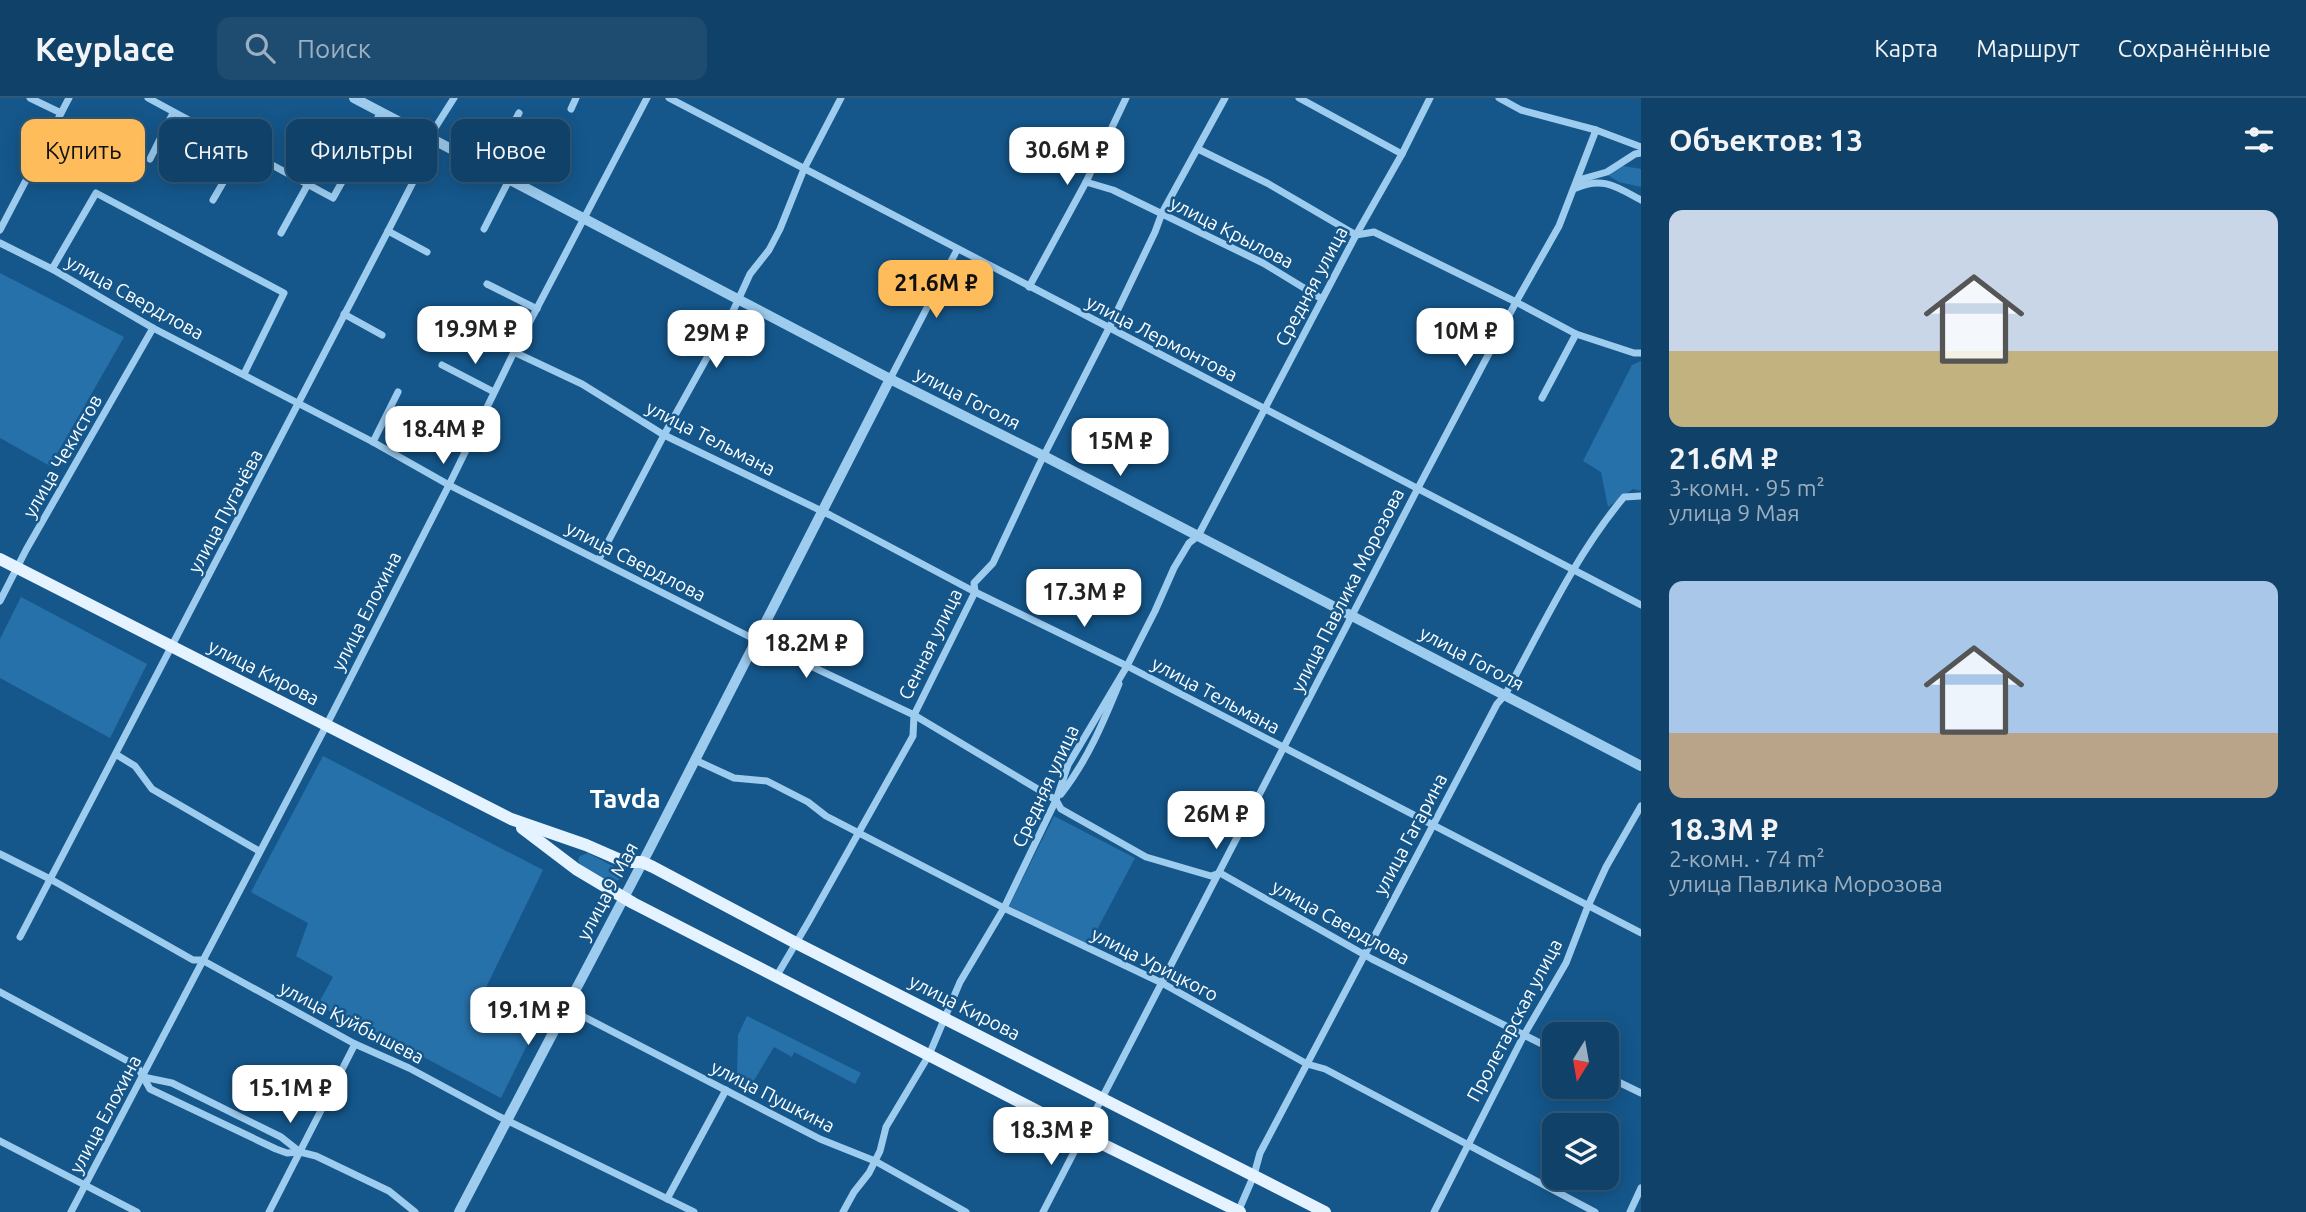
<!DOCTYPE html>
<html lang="ru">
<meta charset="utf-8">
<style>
:root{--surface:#104168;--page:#1e4c71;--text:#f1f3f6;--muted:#9cafc0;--line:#305a7c;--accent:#ffbc5b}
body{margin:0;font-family:Ubuntu,sans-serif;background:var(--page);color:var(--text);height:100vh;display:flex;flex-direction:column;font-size:26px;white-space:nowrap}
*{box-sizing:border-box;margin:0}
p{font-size:23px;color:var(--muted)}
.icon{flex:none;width:38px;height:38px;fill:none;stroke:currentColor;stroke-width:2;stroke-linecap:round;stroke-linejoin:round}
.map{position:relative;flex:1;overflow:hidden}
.details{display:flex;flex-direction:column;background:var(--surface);width:665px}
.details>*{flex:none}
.top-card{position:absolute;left:21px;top:21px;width:665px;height:63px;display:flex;gap:14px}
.needle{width:46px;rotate:191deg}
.controls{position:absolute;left:1542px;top:924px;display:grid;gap:14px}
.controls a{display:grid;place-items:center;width:77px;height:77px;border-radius:14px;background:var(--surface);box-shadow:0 4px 18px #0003,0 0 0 2px var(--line);font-size:35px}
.price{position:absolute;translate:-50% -60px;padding:0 16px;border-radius:14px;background:#fff;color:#222;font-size:23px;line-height:46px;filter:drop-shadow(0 2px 4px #0008)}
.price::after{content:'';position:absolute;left:50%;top:42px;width:21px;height:16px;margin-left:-10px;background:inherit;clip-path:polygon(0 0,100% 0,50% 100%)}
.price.on{background:var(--accent);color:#111}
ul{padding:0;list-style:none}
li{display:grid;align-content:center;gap:14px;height:371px;padding:0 28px}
li span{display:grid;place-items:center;height:217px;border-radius:14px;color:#555}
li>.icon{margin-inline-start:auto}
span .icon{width:126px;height:126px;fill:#fffc;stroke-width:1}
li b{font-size:30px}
h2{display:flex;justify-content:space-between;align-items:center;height:84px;padding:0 28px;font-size:30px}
.pill{padding:0 24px;border-radius:14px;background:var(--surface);box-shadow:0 4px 18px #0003,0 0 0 2px var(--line);font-size:24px;line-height:63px}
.pill.on{background:var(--accent);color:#111}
header{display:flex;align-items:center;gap:42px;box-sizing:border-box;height:98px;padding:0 35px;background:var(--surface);border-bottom:2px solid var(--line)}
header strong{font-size:33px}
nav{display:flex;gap:38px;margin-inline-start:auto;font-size:24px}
.search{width:490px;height:63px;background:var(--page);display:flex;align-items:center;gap:18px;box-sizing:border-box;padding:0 24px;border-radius:14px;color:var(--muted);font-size:26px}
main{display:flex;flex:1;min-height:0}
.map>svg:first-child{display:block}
</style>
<header>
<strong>Keyplace</strong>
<div class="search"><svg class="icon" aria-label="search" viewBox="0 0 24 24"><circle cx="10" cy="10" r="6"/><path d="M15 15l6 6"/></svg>Поиск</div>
<nav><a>Карта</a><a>Маршрут</a><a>Сохранённые</a></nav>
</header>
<main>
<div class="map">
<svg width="1641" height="1114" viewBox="0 0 1641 1114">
<rect width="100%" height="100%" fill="#15578b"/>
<!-- green -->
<g fill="#2771aa">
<polygon points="1623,68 1641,71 1641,89 1619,84 1609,78 1614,72"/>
<polygon points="0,175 124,239 50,368 0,340"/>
<polygon points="1641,263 1641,393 1633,391 1608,409 1601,374 1583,363 1632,267"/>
<polygon points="21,499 147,566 110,640 0,580 0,541"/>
<polygon points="323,658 543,772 480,902 535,931 501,1000 357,924 317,908 333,879 296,858 308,825 251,794"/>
<polygon points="1054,718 1135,760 1089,847 1009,808"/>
<polygon points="588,755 620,772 622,777 619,782 611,784 580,768 578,762 580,758"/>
<polygon points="747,918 861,975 855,986 794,954 792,959 774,949 753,984 737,983 738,937"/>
</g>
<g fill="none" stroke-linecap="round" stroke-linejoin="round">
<!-- minor -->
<g stroke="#9dccef" stroke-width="7">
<polyline points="30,0 61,15"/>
<polyline points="148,0 333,100 381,14"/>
<polyline points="669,0 1641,507"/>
<polyline points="1299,0 1402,56"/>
<polyline points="1499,0 1521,12 1596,32 1641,49"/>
<polyline points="571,11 576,0"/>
<polyline points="1198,51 1267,85 1356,137 1374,134 1516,204 1576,236 1634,255 1641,255"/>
<polyline points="150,61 173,15"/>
<polyline points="489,72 519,15"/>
<polyline points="1086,84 1113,92 1263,165 1322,201"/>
<polyline points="1575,89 1582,81 1607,74 1635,56 1641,55"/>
<path d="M1576,90c27,-12 41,-1 65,12"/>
<polyline points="213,102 242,52"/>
<polyline points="484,131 509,82"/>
<polyline points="0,132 69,0"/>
<polyline points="388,133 427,154"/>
<polyline points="281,135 308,86"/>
<polyline points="0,145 52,171 153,230 373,344 449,387 756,542 914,617 1056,702 1061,711 1146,759 1211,778 1220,775 1372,861 1554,952"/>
<polyline points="52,171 96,95 284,195 244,276"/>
<polyline points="487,186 537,211"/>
<polyline points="1029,189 1086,84 1126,0"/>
<polyline points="344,216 382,237"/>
<polyline points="514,254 582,286 664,337 830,417 975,494 1127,568 1641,835"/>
<polyline points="442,267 494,294"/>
<polyline points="890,281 957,152"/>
<polyline points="1542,300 1576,236"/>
<polyline points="373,344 398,294"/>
<polyline points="599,461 664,337 734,211 750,176 769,152 780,131 804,71 841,0"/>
<polyline points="0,503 26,452 153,230"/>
<polyline points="117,657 135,668 152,691 259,753"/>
<polyline points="695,662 734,680 767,683 808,704 826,718 1004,810 1162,885 1307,966 1325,971 1595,1114"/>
<path d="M1061,696c26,-33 42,-71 58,-110"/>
<polyline points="0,756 52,782 193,862 202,862 355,946 409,970 498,1018 694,1114"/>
<polyline points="20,839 388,133 430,51 435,30 454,0"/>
<polyline points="776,879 809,823 913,638 914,617 975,494 974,485 993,465 1039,367 1109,230 1155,134 1162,115 1225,0"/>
<polyline points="0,894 137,968 150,991 276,1051 287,1055 300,1054"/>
<polyline points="565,909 820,1041 875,1063 966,1114"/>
<polyline points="1606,978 1641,995"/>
<polyline points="143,979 172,985 281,1039 300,1054 316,1058 389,1093 415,1114"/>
<polyline points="0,1043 137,1114"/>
<polyline points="667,1101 726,992"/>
<polyline points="71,1114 326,628 449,387 514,254 647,0"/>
<polyline points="269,1114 355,946"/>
<polyline points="843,1114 854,1094 869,1075 880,1053 886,1029 929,957 960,884 1004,810 1056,702 1068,667 1127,568 1155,513 1174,470 1189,445 1198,438 1356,137 1402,56 1430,0"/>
<polyline points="1043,1114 1418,390 1516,204 1559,128 1596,32"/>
<path d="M1238,1114l16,-37 6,-22 237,-449 8,-9c36,-66 71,-141 119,-198l17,-1"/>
<polyline points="1434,1114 1524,937 1566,865 1588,808 1606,769 1641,708"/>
<polyline points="1630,1114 1641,1090"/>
</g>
<!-- tertiary -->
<g stroke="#9dccef" stroke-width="10">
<polyline points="354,0 890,281 1044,358 1641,668"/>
<polyline points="459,1114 649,752 890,281"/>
</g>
<!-- primary -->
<g stroke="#e5f2ff" stroke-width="12">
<polyline points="0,461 511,721 586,747 625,764 642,764 653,769 796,845 1325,1114"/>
<polyline points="522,730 576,771 633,805 1090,1040 1240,1114"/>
</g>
</g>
<g text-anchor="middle" stroke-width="5" stroke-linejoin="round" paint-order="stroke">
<!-- street labels -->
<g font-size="19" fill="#fff" stroke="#15578b">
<text transform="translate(1232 134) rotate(27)" y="7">улица Крылова</text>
<text transform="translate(1311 188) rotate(-62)" y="7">Средняя улица</text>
<text transform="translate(135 199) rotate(29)" y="7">улица Свердлова</text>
<text transform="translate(1162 240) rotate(27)" y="7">улица Лермонтова</text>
<text transform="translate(968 300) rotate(27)" y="7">улица Гоголя</text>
<text transform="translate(711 340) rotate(27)" y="7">улица Тельмана</text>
<text transform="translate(62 358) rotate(-60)" y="7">улица Чекистов</text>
<text transform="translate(225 413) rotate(-62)" y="7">улица Пугачёва</text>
<text transform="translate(636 463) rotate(27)" y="7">улица Свердлова</text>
<text transform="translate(1347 492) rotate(-63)" y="7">улица Павлика Морозова</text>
<text transform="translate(366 513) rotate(-63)" y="7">улица Елохина</text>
<text transform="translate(930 546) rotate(-64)" y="7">Сенная улица</text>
<text transform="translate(1472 560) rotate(28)" y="7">улица Гоголя</text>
<text transform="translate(264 574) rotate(27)" y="7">улица Кирова</text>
<text transform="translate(1216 597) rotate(28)" y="7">улица Тельмана</text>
<text transform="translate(1045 688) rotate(-65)" y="7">Средняя улица</text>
<text transform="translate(1410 736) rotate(-62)" y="7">улица Гагарина</text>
<text transform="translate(607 793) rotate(-62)" y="7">улица 9 Мая</text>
<text transform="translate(1341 824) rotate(29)" y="7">улица Свердлова</text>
<text transform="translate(1155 866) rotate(27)" y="7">улица Урицкого</text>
<text transform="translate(965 909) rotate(27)" y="7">улица Кирова</text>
<text transform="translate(1514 922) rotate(-62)" y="7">Пролетарская улица</text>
<text transform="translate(352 924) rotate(27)" y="7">улица Куйбышева</text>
<text transform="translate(773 998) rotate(27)" y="7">улица Пушкина</text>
<text transform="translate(105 1016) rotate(-62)" y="7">улица Елохина</text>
</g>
<!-- district labels -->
<g font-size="26" font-weight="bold" fill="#fff" stroke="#15578b">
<text x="625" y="710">Tavda</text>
</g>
</g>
</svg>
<div class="controls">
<a><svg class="needle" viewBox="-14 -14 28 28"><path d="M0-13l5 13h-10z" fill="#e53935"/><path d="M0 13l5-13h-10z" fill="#9cafc0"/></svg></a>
<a><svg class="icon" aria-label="layers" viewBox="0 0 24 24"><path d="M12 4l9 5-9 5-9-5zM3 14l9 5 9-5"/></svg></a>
</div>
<b class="price" style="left:1067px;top:89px">30.6M ₽</b>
<b class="price on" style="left:936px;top:222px">21.6M ₽</b>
<b class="price" style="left:475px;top:268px">19.9M ₽</b>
<b class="price" style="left:1465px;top:270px">10M ₽</b>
<b class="price" style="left:716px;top:272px">29M ₽</b>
<b class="price" style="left:443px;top:368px">18.4M ₽</b>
<b class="price" style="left:1120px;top:380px">15M ₽</b>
<b class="price" style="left:1084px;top:531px">17.3M ₽</b>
<b class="price" style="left:806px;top:582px">18.2M ₽</b>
<b class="price" style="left:1216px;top:753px">26M ₽</b>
<b class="price" style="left:528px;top:949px">19.1M ₽</b>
<b class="price" style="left:290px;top:1027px">15.1M ₽</b>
<b class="price" style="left:1051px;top:1069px">18.3M ₽</b>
<div class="top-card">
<a class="pill on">Купить</a>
<a class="pill">Снять</a>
<a class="pill">Фильтры</a>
<a class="pill">Новое</a>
</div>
</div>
<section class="details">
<h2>Объектов: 13<svg class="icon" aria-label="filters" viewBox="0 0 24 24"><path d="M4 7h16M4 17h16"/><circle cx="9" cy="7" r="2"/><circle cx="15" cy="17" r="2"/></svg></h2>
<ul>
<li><span style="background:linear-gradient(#c9d6e8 65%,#c2b280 0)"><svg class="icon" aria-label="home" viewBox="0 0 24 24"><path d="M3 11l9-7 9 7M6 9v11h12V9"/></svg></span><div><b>21.6M ₽</b><p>3-комн. · 95 m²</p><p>улица 9 Мая</p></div></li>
<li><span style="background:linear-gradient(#a9c7e8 70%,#b9a48a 0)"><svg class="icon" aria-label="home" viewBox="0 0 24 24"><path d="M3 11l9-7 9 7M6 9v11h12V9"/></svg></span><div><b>18.3M ₽</b><p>2-комн. · 74 m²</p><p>улица Павлика Морозова</p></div></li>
</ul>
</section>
</main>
